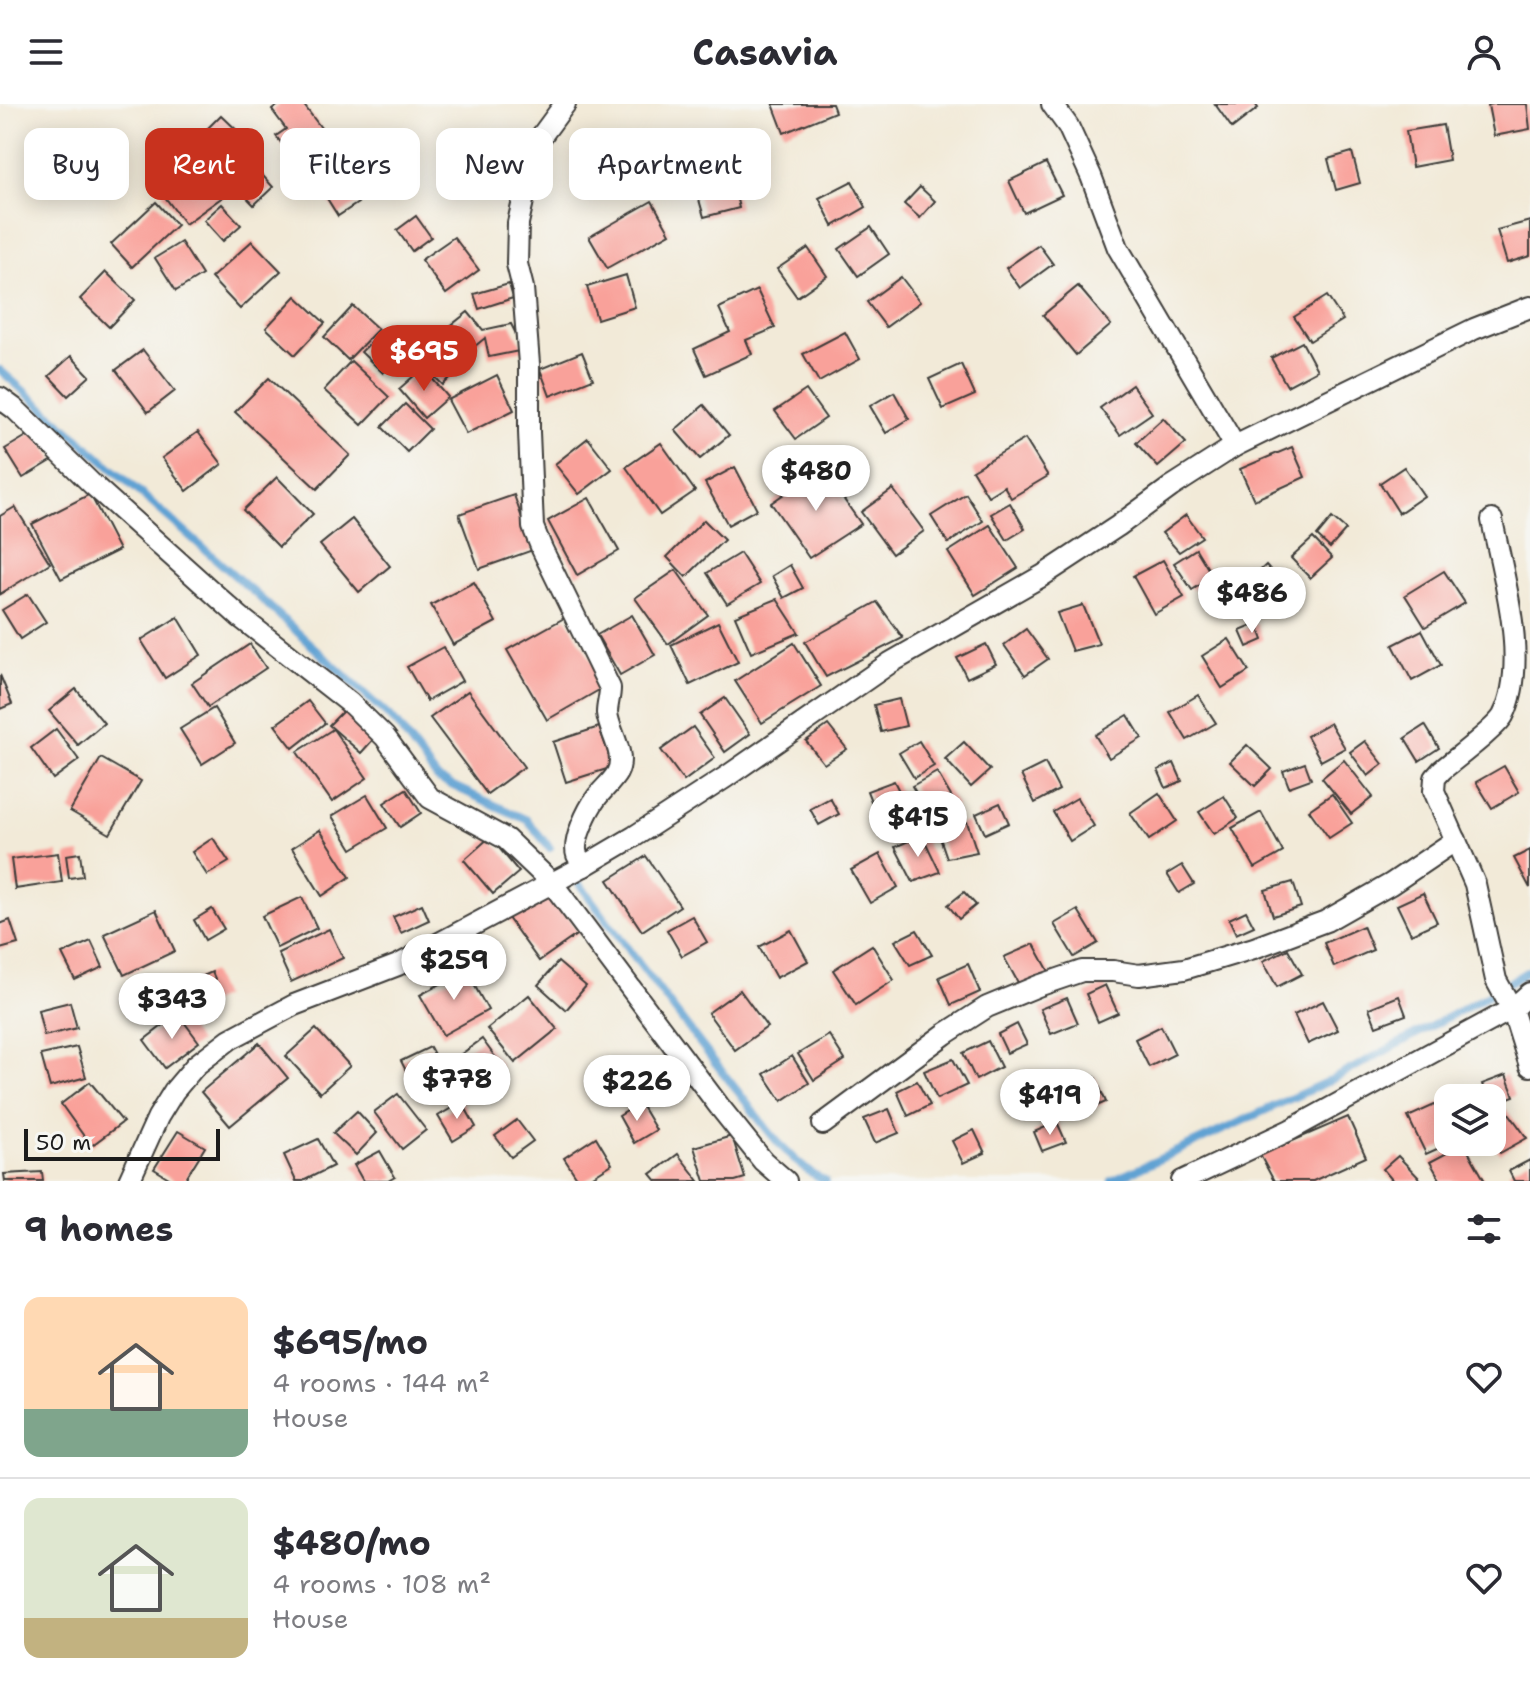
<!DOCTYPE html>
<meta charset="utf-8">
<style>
:root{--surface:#fff;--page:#f7f7f7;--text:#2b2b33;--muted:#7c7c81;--line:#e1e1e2;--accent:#c8321e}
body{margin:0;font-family:"Shantell Sans",sans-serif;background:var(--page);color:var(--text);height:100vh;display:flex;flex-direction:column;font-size:30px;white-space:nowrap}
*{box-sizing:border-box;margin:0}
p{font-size:26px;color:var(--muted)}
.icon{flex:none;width:44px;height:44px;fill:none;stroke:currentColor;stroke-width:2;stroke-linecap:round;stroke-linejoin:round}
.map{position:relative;height:1077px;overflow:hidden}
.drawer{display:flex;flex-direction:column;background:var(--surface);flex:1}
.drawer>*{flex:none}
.banner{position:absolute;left:24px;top:24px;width:800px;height:72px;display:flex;gap:16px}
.controls{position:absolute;left:1434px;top:980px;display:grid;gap:16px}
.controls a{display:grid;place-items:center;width:72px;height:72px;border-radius:16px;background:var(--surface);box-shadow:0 4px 20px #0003;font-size:40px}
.scale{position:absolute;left:24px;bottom:20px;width:196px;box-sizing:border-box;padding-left:8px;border:4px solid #1c1c1c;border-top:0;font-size:22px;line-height:28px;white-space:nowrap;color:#1c1c1c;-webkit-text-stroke:6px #f6f6f2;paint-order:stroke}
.price{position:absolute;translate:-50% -68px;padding:0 18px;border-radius:28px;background:#fff;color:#222;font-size:26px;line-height:52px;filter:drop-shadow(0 2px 4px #0008)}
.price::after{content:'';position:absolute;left:50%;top:48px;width:24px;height:18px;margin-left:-12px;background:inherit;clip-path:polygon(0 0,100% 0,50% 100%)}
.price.selected{background:var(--accent);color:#fff}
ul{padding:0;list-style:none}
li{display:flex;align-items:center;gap:24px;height:200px;padding:0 24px}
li+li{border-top:2px solid var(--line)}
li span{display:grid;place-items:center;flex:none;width:224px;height:160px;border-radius:16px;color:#555}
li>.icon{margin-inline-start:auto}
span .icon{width:96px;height:96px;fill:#fffc;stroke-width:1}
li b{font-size:34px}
h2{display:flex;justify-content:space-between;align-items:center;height:96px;padding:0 24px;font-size:34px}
.chip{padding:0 28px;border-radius:16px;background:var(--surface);box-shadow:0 4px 20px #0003;font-size:28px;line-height:72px}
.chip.selected{background:var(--accent);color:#fff}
header{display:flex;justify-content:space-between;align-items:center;height:104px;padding:0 24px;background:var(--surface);font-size:36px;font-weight:700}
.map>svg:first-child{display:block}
</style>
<header><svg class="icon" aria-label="menu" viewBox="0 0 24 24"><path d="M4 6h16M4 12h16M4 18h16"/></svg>Casavia<svg class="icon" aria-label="person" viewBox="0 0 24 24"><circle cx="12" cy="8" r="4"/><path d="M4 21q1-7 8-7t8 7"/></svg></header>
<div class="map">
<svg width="1530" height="1077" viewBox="0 0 1530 1077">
<rect width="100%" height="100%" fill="#f6f6f2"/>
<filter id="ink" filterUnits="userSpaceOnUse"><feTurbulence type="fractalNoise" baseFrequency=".0125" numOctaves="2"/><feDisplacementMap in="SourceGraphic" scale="16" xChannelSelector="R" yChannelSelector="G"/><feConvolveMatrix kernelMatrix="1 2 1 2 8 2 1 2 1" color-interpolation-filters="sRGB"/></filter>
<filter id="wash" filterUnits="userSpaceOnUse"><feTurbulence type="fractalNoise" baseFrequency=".006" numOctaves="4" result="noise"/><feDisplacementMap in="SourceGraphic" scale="32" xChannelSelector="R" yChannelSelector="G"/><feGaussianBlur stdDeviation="1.8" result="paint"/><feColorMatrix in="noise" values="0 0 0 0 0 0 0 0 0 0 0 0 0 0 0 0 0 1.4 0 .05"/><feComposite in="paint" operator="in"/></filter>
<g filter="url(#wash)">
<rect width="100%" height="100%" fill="#f2ead8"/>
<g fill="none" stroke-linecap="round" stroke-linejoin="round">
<!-- stream -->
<g stroke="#60a2d3" stroke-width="8">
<polyline points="0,266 258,492 394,617 438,675 527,716 550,744"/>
<path d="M578,778c51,68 101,136 154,202 26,32 55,79 93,97"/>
<polyline points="1112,1077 1331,976 1487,892 1530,866"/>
</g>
</g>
<g id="blocks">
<!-- building -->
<g fill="#f9a19a">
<polygon points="280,0 303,0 330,36 309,52 296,35 285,44 276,32 286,25 272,6"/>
<polygon points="773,0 832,0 835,8 784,29"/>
<polygon points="1215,0 1255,0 1258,4 1232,24"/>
<polygon points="1494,0 1527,0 1530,25 1494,32 1488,1"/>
<polygon points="221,11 245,34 221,58 197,35"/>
<polygon points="1443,21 1449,56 1412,63 1406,27"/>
<polygon points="494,32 514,54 490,76 470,54"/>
<polygon points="1352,48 1360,79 1336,86 1328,55"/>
<polygon points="1046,59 1062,91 1024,109 1009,77"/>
<polygon points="202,61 224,92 185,120 162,89"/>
<polygon points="254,62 273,83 254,101 234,80"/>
<polygon points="343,75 358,99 338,112 323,88"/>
<polygon points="852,77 866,103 833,122 819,94"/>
<polygon points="734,83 739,104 704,113 698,92"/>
<polygon points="920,83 935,97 920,114 904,100"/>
<polygon points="652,97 670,129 607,164 589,133"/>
<polygon points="156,98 177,121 132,163 111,140"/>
<polygon points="222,100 241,121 223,137 204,116"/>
<polygon points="416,112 431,133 412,147 397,126"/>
<polygon points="1530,117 1530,152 1507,159 1497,126"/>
<polygon points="871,123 889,150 858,172 839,145"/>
<polygon points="454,133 479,166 446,190 421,156"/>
<polygon points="252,137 281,167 240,205 211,174"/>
<polygon points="181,138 202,171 176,187 155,154"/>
<polygon points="1039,141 1053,160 1020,184 1006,164"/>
<polygon points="808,144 827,172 797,193 777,165"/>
<polygon points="106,168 135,196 109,223 80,195"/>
<polygon points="626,171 635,203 597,215 587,183"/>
<polygon points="901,173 920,198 886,223 867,198"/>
<polygon points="509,180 513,194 479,205 474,190"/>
<polygon points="1078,182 1111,221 1076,251 1043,211"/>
<polygon points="757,186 775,224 746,236 752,250 706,271 694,245 730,228 719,204"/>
<polygon points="296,192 325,219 295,251 266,224"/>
<polygon points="1327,192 1343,216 1310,237 1294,213"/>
<polygon points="353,202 378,225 348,256 324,233"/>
<polygon points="468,208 483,226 511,220 524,246 489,253 485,234 464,251 444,227"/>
<polygon points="383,226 407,246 383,269 361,248"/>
<polygon points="845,228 860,255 819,278 803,250"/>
<polygon points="439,229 467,257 443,281 415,253"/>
<polygon points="1302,238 1317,266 1287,282 1271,254"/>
<polygon points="143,246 175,287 148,308 116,266"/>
<polygon points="582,248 593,275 550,292 540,265"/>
<polygon points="71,252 90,272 68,292 49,272"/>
<polygon points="351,257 389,293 362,321 324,286"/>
<polygon points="961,260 975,291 943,305 929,275"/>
<polygon points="423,264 448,293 424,314 399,285"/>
<polygon points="497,271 514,306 466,330 448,296"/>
<polygon points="269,274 350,351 317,385 235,308"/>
<polygon points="1132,281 1152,309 1120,331 1100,304"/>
<polygon points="806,286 826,314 796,335 775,307"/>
<polygon points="894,288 909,315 886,329 870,302"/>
<polygon points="405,300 430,325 407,348 382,323"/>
<polygon points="704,301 729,331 700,355 675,326"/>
<polygon points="1163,314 1186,339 1158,363 1136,339"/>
<polygon points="35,327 53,356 23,374 5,345"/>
<polygon points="198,328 222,360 187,387 162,354"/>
<polygon points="588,334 612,365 579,390 555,360"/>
<polygon points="1025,335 1048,372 1011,394 1004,382 988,392 972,366"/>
<polygon points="661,339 695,387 660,411 626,363"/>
<polygon points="1292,343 1305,373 1254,396 1240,365"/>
<polygon points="735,363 757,405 728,421 705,379"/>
<polygon points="1404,363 1424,392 1399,409 1380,379"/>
<polygon points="822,364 861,420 809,454 771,399"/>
<polygon points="277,373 313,410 279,443 243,406"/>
<polygon points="893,385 924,427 892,450 861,408"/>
<polygon points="90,390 119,446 61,475 32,420"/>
<polygon points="966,390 983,417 948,439 931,412"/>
<polygon points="514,391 533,446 479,465 459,410"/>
<polygon points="589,394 619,447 577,471 548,417"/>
<polygon points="1010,399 1025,425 1007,436 991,410"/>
<polygon points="15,403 50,459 0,490 0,412"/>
<polygon points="1186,411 1202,433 1179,448 1162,429"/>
<polygon points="1332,414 1346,426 1330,444 1317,432"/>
<polygon points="352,415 390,462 359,488 320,441"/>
<polygon points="704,416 724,436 686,473 667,453"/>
<polygon points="990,421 1018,464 975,491 948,448"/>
<polygon points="1313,434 1332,454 1310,474 1291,454"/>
<polygon points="1196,445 1213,473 1192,486 1174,459"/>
<polygon points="740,449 760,480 727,500 707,469"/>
<polygon points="1163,456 1184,493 1154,510 1133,472"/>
<polygon points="790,461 803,484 784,494 772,472"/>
<polygon points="1266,461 1291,489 1274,504 1249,477"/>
<polygon points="676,466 708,511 668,540 635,494"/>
<polygon points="1444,467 1465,499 1425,523 1405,491"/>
<polygon points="474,478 496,518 453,541 431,501"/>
<polygon points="28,490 46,518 20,535 2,506"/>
<polygon points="777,495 799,529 751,549 735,512"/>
<polygon points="877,498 903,534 826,573 805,538"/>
<polygon points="1083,501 1099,540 1072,547 1057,509"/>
<polygon points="632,511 655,551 620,571 597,531"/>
<polygon points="178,513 201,551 165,574 141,536"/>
<polygon points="566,513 606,582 547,616 507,546"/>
<polygon points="718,518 738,558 690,581 671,541"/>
<polygon points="1257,520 1263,536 1247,543 1240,527"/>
<polygon points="1026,525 1048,555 1025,571 1004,541"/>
<polygon points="1422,526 1441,561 1412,577 1393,541"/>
<polygon points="1229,535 1249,567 1222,584 1202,552"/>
<polygon points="794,539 821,582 762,619 735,577"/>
<polygon points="250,540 266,564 208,603 192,579"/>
<polygon points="986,540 996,560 967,574 957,554"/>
<polygon points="443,543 462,577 427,597 407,563"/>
<polygon points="0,571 12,600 0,605"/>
<polygon points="76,585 104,619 78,641 49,607"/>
<polygon points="468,587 524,663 487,690 430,614"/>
<polygon points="1198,591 1216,619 1187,636 1170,608"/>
<polygon points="725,594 750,630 725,648 700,611"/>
<polygon points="899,595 906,622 881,628 874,601"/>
<polygon points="308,597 325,619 293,644 275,621"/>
<polygon points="348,602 378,630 361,649 329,621"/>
<polygon points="214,604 235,639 202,660 180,625"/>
<polygon points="1128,611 1142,634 1109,654 1095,631"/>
<polygon points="1330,619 1345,644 1321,657 1307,632"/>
<polygon points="828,621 847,645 824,660 806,637"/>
<polygon points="1425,621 1439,644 1419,657 1405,634"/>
<polygon points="599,623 613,663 566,678 553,638"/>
<polygon points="693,623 715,654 684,677 661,646"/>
<polygon points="56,625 79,656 53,675 31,644"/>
<polygon points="333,625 367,674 332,698 297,648"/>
<polygon points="919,637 934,662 914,674 899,649"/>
<polygon points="1365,637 1383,660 1368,672 1350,648"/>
<polygon points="964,638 990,666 971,683 945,655"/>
<polygon points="1247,641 1272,665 1255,682 1230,658"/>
<polygon points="101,654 141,677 110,730 70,707"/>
<polygon points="1344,656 1373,693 1351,710 1322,674"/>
<polygon points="1045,659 1059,686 1035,699 1021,671"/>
<polygon points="1174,659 1182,677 1166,684 1158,666"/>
<polygon points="1305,659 1311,675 1289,683 1283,667"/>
<polygon points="1504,662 1519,688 1492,704 1476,678"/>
<polygon points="937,668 956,701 932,715 912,682"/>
<polygon points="894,677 909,707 881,722 867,687"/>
<polygon points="406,685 421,709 400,723 384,699"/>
<polygon points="1159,689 1177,717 1149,736 1130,709"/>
<polygon points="1332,690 1352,719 1329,734 1309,706"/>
<polygon points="367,691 387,724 352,745 332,712"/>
<polygon points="1224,692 1238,714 1214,730 1199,708"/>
<polygon points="830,694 839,710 819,721 810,705"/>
<polygon points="1077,694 1094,722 1070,737 1053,708"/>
<polygon points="1000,699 1009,719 985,730 976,710"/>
<polygon points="1261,708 1283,748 1255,764 1232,724"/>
<polygon points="967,718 977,748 947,754 938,728"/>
<polygon points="320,726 350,773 322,792 292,744"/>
<polygon points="922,731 940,768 913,778 895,743"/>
<polygon points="490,733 519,768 493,790 464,756"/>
<polygon points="213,734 229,758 207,771 192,748"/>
<polygon points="1530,746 1530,784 1514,754"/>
<polygon points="58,749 62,778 15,785 11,755"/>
<polygon points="80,749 83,772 69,774 66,751"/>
<polygon points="880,750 898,783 870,799 851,766"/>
<polygon points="646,752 680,802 642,827 608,776"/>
<polygon points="1182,761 1194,780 1179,789 1167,770"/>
<polygon points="1293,778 1301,803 1273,812 1265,786"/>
<polygon points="548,786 579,829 539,857 508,814"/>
<polygon points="964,788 976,801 959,815 948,801"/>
<polygon points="1423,789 1437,818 1411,830 1397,801"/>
<polygon points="302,793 317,824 277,844 262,812"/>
<polygon points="422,800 429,816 401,829 393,813"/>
<polygon points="212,805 224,825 205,836 194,816"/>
<polygon points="156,806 175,847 124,871 104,830"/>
<polygon points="1078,806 1098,839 1074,853 1054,820"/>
<polygon points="1246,807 1254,822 1236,830 1229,815"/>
<polygon points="692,812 707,838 682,852 667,826"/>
<polygon points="10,816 18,840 0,845 0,820"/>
<polygon points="1363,822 1373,846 1334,863 1324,839"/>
<polygon points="329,825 343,854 291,878 278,849"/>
<polygon points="791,826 808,857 776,874 759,843"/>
<polygon points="917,826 932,851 910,861 895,837"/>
<polygon points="91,837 103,863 75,876 62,850"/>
<polygon points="1034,840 1051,871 1021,884 1004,853"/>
<polygon points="872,841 894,876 856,901 833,866"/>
<polygon points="1288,845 1302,870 1277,883 1263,857"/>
<polygon points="558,858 586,882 566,906 538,881"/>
<polygon points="968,860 980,888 951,901 939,873"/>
<polygon points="466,866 488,906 443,931 420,891"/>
<polygon points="212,868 223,893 199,903 187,879"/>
<polygon points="1105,881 1118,909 1098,918 1086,890"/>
<polygon points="740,886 767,923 735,946 708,909"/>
<polygon points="529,891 557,925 515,959 487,925"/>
<polygon points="1399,892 1406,911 1376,922 1369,904"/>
<polygon points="1067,894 1078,919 1051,930 1040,905"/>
<polygon points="1323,897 1338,926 1308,940 1294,911"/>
<polygon points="70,898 77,924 44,932 38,906"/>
<polygon points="178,910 199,938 165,964 144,936"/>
<polygon points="1017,920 1027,940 1007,949 998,930"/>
<polygon points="1161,922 1175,950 1149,963 1135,935"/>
<polygon points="316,925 350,962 320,989 286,952"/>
<polygon points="829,931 845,956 814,976 798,950"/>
<polygon points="482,935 501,961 476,980 456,954"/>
<polygon points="988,937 1001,963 976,976 963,949"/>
<polygon points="259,939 288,974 230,1022 201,988"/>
<polygon points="77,943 86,973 50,983 41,951"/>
<polygon points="430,943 446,973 417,988 401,957"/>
<polygon points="792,952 809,979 782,997 764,970"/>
<polygon points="953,955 967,981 937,995 924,967"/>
<polygon points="1506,971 1514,992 1492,1000 1492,994 1487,994 1482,980"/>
<polygon points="1095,973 1106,998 1090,1005 1078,981"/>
<polygon points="1032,975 1049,1001 1025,1016 1009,990"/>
<polygon points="917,977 930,1001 908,1012 897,987"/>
<polygon points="90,978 123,1018 91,1042 61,1000"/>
<polygon points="398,990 426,1026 402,1045 374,1008"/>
<polygon points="462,998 476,1023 453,1037 438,1012"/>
<polygon points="1441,998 1448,1012 1448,1040 1426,1050 1408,1013"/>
<polygon points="640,999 656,1026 634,1039 619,1012"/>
<polygon points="889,1005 899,1029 875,1039 864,1015"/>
<polygon points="1506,1005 1527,1034 1500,1049 1492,1039 1492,1015"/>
<polygon points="357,1007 377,1029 356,1051 333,1029"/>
<polygon points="1348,1013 1366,1053 1313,1077 1274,1077 1260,1051"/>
<polygon points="517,1016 533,1037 511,1053 495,1032"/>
<polygon points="1057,1018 1066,1038 1042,1047 1034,1028"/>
<polygon points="974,1026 985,1049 963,1059 952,1037"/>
<polygon points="178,1027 205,1043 184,1077 174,1077 154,1065"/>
<polygon points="732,1032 745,1074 735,1077 705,1077 694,1043"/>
<polygon points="596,1033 612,1060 585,1077 579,1077 564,1054"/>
<polygon points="318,1035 333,1062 303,1077 296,1077 284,1051"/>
<polygon points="1464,1040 1485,1077 1441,1077 1430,1058"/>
<polygon points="380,1047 395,1073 388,1077 363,1077 354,1061"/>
<polygon points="678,1050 699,1077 657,1077 651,1070"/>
<polygon points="1398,1052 1422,1077 1393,1077 1383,1065"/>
<polygon points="1530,1056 1530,1077 1514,1077 1509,1067"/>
<polygon points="42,1068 43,1077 5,1077 4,1070"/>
</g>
</g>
</g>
<g filter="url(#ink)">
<use href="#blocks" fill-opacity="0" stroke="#3c3b38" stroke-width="2"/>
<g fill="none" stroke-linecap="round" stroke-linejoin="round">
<defs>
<g id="minor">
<path d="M565,0l-25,34 -8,23 -14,62 -1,41 6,24 6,76v68l4,95 9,22 68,139c0,9 -3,17 -3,25 2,19 20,41 10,60 -5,9 -14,16 -20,24 -9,12 -25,44 -20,58 2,4 5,7 7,11"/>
<polyline points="1052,0 1068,22 1091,72 1118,144 1235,342"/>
<polyline points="0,294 15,305 92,380 240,513 350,599 385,633 430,694 506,735 552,779 719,1002 763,1057 786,1077"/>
<path d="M1492,416c11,56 38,143 11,196 -7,12 -48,43 -61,54l-7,8 -1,13 41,93 21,96 16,29 18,57"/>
<polyline points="823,1020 945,930 987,903 1038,882 1082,867 1113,867 1139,871 1184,865 1254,844 1326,817 1391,780 1456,736"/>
<polyline points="129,1077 158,1013 174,987 196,961 230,935 294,901 398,861 584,762 635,732 726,673 890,559 1042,472 1118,422 1171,383 1235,342 1474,225 1530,203"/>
<polyline points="1182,1077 1290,1026 1512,905 1530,889"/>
</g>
</defs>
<!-- minor casing -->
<use href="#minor" stroke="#3c3b38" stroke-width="24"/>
<!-- minor -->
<use href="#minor" stroke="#fff" stroke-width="20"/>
</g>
</g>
</svg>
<div class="controls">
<a><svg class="icon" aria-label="layers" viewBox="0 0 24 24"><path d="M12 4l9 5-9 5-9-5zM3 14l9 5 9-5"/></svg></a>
</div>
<div class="scale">50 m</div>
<b class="price selected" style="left:424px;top:289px">$695</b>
<b class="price" style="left:816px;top:409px">$480</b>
<b class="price" style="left:1252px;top:531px">$486</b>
<b class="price" style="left:918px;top:755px">$415</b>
<b class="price" style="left:454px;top:898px">$259</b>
<b class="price" style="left:172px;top:937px">$343</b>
<b class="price" style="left:457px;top:1017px">$778</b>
<b class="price" style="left:637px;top:1019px">$226</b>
<b class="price" style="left:1050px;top:1033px">$419</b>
<div class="banner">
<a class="chip">Buy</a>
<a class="chip selected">Rent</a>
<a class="chip">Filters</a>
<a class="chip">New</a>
<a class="chip">Apartment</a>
</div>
</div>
<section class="drawer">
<h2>9 homes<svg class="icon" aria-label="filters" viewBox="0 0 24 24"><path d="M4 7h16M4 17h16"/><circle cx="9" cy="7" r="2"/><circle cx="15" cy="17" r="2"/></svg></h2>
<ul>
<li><span style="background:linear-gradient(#ffd9b3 70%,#7fa58c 0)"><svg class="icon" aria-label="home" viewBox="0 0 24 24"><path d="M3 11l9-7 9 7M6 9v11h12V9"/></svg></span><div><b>$695/mo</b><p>4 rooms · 144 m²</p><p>House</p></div><svg class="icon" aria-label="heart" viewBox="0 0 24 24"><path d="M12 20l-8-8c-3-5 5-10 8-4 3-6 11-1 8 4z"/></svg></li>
<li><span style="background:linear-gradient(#dfe7d0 75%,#c2b280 0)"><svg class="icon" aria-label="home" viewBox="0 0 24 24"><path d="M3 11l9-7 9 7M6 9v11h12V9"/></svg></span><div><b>$480/mo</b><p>4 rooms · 108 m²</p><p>House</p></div><svg class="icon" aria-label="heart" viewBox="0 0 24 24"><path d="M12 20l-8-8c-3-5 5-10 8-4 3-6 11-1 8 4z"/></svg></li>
</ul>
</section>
